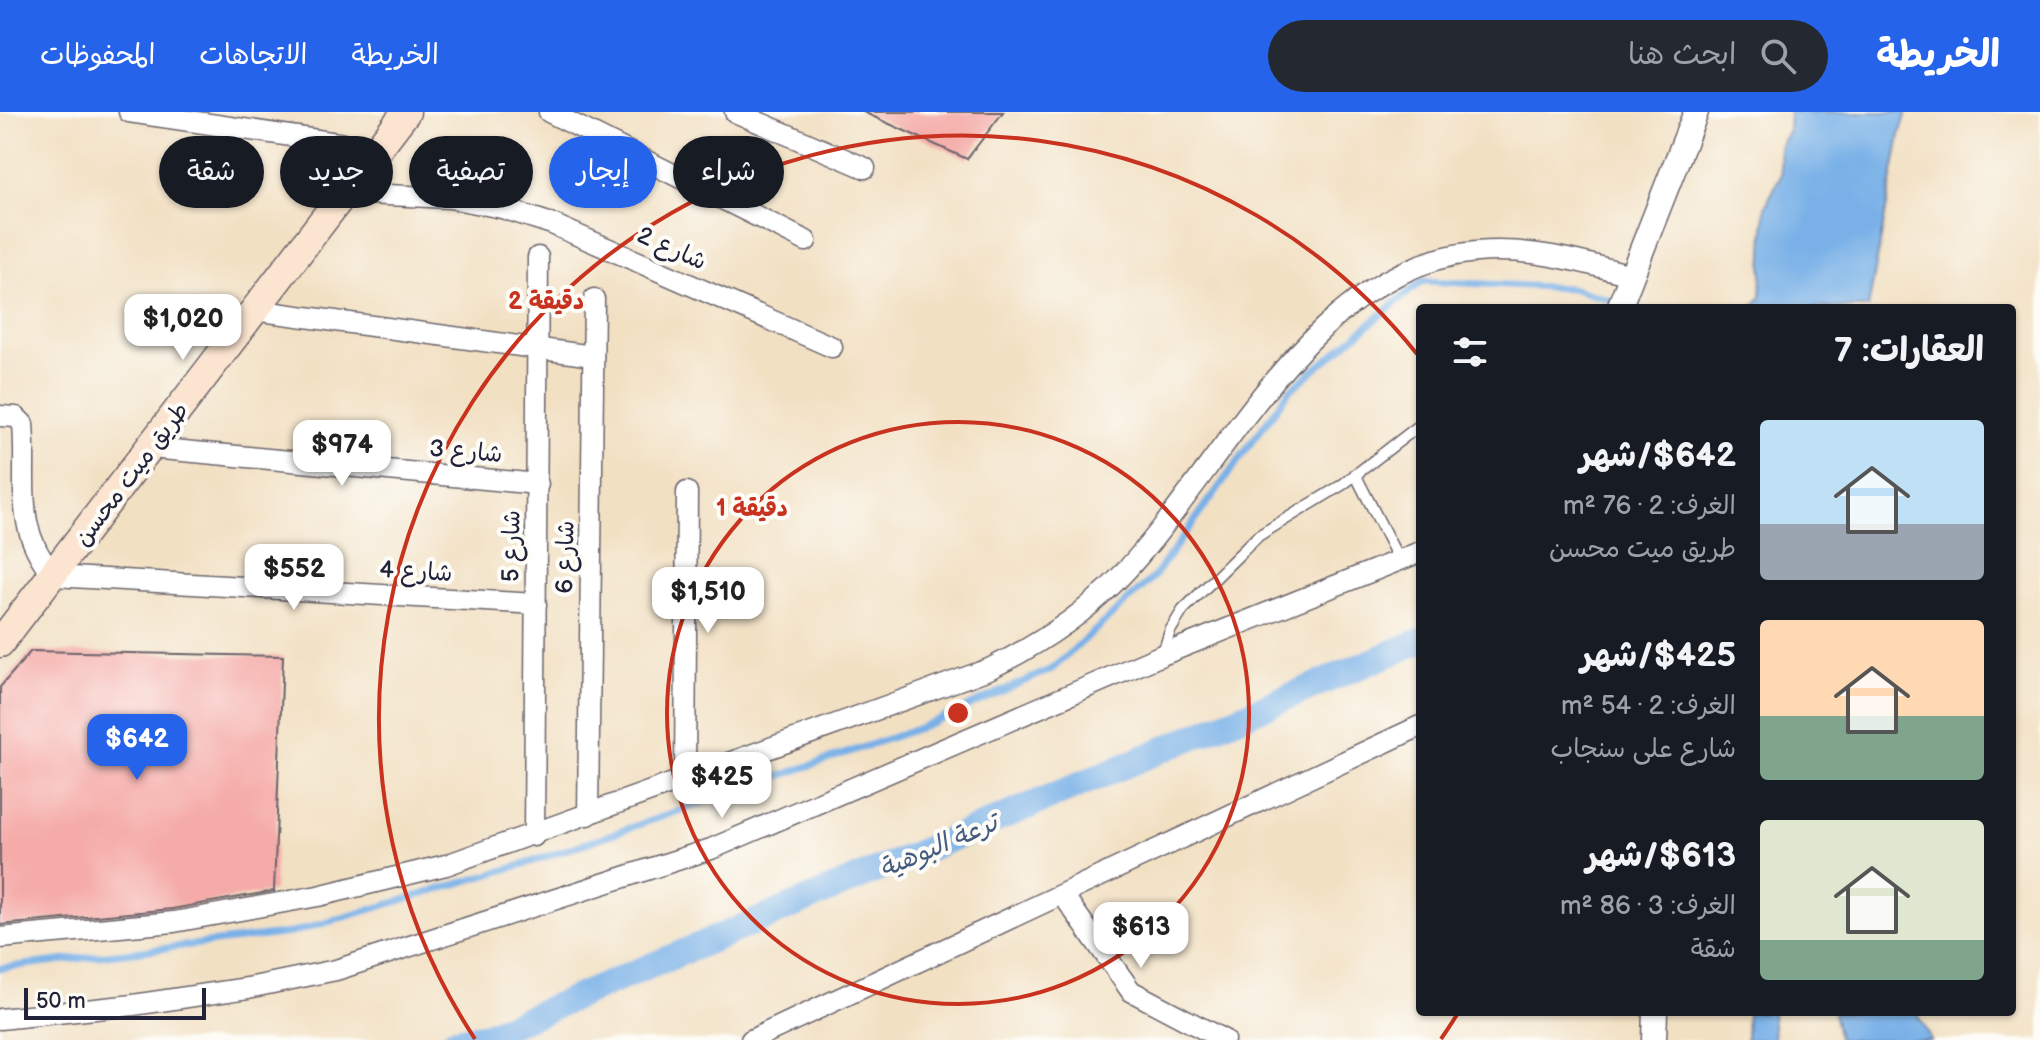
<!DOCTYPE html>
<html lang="ar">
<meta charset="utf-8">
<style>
:root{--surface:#171b24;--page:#242831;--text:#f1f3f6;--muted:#9ea1a6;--accent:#2563eb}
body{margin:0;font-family:"Balsamiq Sans","Playpen Sans Arabic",sans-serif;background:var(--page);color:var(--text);direction:rtl;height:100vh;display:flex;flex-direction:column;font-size:30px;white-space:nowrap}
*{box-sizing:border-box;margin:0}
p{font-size:26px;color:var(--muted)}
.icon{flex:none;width:44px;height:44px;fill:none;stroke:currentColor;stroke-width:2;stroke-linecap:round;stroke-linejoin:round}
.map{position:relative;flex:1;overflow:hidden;direction:ltr}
.sheet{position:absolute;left:1416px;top:192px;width:600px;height:712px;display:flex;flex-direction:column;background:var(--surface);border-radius:8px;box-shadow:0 2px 6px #0004;direction:rtl}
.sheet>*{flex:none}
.banner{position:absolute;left:24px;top:24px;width:760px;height:72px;direction:rtl;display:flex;gap:16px}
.scale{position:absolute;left:24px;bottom:20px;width:182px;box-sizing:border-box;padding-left:8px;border:4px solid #22223b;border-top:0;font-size:22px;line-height:28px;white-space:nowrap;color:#22223b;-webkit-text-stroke:6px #fdfcf7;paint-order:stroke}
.price{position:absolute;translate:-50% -68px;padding:0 18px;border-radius:16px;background:#fff;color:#222;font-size:26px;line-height:52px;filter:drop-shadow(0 2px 4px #0008)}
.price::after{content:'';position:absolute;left:50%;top:48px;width:24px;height:18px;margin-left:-12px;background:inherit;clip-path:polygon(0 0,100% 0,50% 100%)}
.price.current{background:var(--accent);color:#fff}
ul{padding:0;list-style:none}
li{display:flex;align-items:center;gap:24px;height:200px;padding:0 32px}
li span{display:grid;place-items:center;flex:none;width:224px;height:160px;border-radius:8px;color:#555}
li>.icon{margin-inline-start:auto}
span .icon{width:96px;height:96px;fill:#fffc;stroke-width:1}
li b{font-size:34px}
h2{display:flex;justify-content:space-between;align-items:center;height:96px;padding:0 32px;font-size:34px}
.pill{padding:0 28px;border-radius:36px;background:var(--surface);box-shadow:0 2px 6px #0004;font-size:28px;line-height:72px}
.pill.current{background:var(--accent);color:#fff}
header{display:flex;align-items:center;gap:48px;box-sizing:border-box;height:112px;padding:0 40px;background:var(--accent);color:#fff}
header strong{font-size:38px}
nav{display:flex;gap:44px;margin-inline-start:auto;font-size:28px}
.search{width:560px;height:72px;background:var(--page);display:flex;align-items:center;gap:20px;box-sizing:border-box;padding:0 28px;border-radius:44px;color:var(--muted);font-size:30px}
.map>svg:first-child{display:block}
</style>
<header>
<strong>الخريطة</strong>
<div class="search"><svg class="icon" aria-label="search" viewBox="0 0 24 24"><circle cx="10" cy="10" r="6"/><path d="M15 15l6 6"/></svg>ابحث هنا</div>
<nav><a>الخريطة</a><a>الاتجاهات</a><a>المحفوظات</a></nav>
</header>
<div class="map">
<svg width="2040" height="928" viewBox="0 0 2040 928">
<rect width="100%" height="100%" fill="#fdfcf7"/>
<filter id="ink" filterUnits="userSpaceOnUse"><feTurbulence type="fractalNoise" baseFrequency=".0125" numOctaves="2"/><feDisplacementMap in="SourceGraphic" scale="16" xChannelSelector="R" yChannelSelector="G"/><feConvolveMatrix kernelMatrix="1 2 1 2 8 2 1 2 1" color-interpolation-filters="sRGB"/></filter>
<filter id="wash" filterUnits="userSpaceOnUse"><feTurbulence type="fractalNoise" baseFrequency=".006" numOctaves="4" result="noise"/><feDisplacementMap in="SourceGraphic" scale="32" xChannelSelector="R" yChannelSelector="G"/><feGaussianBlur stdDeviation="1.8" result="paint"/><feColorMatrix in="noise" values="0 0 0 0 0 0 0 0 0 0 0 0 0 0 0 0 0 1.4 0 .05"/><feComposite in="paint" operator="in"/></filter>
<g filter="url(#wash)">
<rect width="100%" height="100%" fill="#f2e0c3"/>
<!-- water -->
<g fill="#78b0e7" stroke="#4d6991" stroke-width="2">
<polygon points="1789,0 1907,0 1900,23 1868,196 1752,196 1761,185 1765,95 1781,63 1779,35 1788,20"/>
<polygon points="1747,900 1772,900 1774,928 1746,928"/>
<polygon points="1833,900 1916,900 1931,928 1839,928"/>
</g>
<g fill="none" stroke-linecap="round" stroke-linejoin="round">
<!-- stream -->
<polyline stroke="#78b0e7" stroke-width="7" points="0,856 291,821 528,751 919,616 1052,557 1153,466 1289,279 1422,169 1571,176 1637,196"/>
<!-- canal -->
<polyline stroke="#78b0e7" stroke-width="26" points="455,928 487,923 1420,529"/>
</g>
<g id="blocks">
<!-- building -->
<g fill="#f5aba8">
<polygon points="863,0 1003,0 967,47"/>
<polygon points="31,539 283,544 274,779 172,797 0,813 0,575"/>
</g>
</g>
</g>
<g filter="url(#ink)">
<use href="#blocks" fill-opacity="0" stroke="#6b646b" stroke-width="2"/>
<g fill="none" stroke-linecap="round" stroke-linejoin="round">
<defs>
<g id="service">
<polyline points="1355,362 1399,448"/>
<polyline points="1163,541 1170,519 1183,498 1258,424 1342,373 1420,313"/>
</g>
<g id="minor">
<polyline points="129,0 378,37"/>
<polyline points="549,0 806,129"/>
<polyline points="735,0 865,56"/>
<polyline points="345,81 450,86 502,96 552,112 832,235"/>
<polyline points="254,198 593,244"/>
<path d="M0,304l16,1 7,7c5,59 -11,103 31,152l482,28"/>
<polyline points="151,336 538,372"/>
<polyline points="685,666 687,380"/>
<polyline points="588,703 594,187"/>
<polyline points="534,724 538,145"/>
<polyline points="1063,783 1131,879 1224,928"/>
<path d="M0,826l174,-16 144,-26 128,-31 543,-196c47,-23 92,-52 129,-90 104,-107 192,-312 358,-327 54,-5 103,9 155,23"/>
<polyline points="0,907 133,893 248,876 336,858 711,737 1162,543 1420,440"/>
<polyline points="751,928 1420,614"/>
</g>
<g id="tertiary">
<polyline points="1619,196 1696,0"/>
<polyline points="1654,928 1655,900"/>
</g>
<polyline id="secondary" points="0,531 406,0"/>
</defs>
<!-- service casing -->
<use href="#service" stroke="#6b646b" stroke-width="13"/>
<!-- minor casing -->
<use href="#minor" stroke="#6b646b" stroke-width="23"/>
<!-- tertiary casing -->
<use href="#tertiary" stroke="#6b646b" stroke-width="27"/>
<!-- secondary casing -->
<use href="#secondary" stroke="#6b646b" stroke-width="31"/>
<!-- service -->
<use href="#service" stroke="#fff" stroke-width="10"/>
<!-- minor -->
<use href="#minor" stroke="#fff" stroke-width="20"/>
<!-- tertiary -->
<use href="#tertiary" stroke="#fff" stroke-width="24"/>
<!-- secondary -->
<use href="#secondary" stroke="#fce5d0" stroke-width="28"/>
</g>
</g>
<!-- distance rings -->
<g fill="none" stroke="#c8321e" stroke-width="4">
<circle cx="958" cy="601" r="291"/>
<path d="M1458 901A583 583 0 0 1 1441 927M475 927A583 583 0 0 1 1417 242"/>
</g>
<g text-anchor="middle" stroke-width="8" stroke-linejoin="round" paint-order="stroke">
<!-- street labels -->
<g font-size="24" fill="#22223b" stroke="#fdfcf7">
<text transform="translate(672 136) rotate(24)" y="8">شارع 2</text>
<text transform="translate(466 339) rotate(5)" y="8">شارع 3</text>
<text transform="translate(131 362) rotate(-53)" y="8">طريق ميت محسن</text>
<text transform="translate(511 434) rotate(-89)" y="8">شارع 5</text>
<text transform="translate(565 445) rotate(-89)" y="8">شارع 6</text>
<text transform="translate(416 459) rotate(3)" y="8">شارع 4</text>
</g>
<!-- water labels -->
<g font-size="26" font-style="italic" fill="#445b80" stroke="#fdfcf7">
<text transform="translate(938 733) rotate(-23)" y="9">ترعة البوهية</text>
</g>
</g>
<circle cx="958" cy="601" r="12" fill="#c8321e" stroke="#fdfcf7" stroke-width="4"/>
<g font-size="24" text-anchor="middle" font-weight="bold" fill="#c8321e" stroke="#fdfcf7" stroke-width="8" stroke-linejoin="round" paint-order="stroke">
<text x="546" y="197">2 دقيقة</text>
<text x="752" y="404">1 دقيقة</text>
</g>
</svg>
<div class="scale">50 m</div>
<b class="price" style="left:183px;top:250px">$1,020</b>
<b class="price" style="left:342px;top:376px">$974</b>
<b class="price" style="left:294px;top:500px">$552</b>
<b class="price" style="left:708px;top:523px">$1,510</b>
<b class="price current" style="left:137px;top:670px">$642</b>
<b class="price" style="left:722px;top:708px">$425</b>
<b class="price" style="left:1141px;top:858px">$613</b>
<div class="banner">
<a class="pill">شراء</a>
<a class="pill current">إيجار</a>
<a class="pill">تصفية</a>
<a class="pill">جديد</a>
<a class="pill">شقة</a>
</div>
<section class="sheet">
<h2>العقارات: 7<svg class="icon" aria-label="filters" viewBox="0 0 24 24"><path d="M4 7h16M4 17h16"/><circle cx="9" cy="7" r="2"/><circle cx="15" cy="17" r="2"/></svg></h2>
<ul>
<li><span style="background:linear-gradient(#bfe0f5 65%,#9aa5b1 0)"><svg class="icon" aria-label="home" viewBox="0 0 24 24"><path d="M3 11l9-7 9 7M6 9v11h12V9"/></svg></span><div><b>$642/شهر</b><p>الغرف: 2 · 76 m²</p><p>طريق ميت محسن</p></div></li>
<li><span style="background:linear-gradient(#ffd9b3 60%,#7fa58c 0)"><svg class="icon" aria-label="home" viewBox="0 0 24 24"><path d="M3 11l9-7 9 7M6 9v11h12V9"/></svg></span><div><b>$425/شهر</b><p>الغرف: 2 · 54 m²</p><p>شارع على سنجاب</p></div></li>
<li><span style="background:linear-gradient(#dfe7d0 75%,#7fa58c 0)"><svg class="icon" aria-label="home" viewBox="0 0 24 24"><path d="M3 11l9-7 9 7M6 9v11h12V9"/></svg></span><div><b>$613/شهر</b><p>الغرف: 3 · 86 m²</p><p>شقة</p></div></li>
</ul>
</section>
</div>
